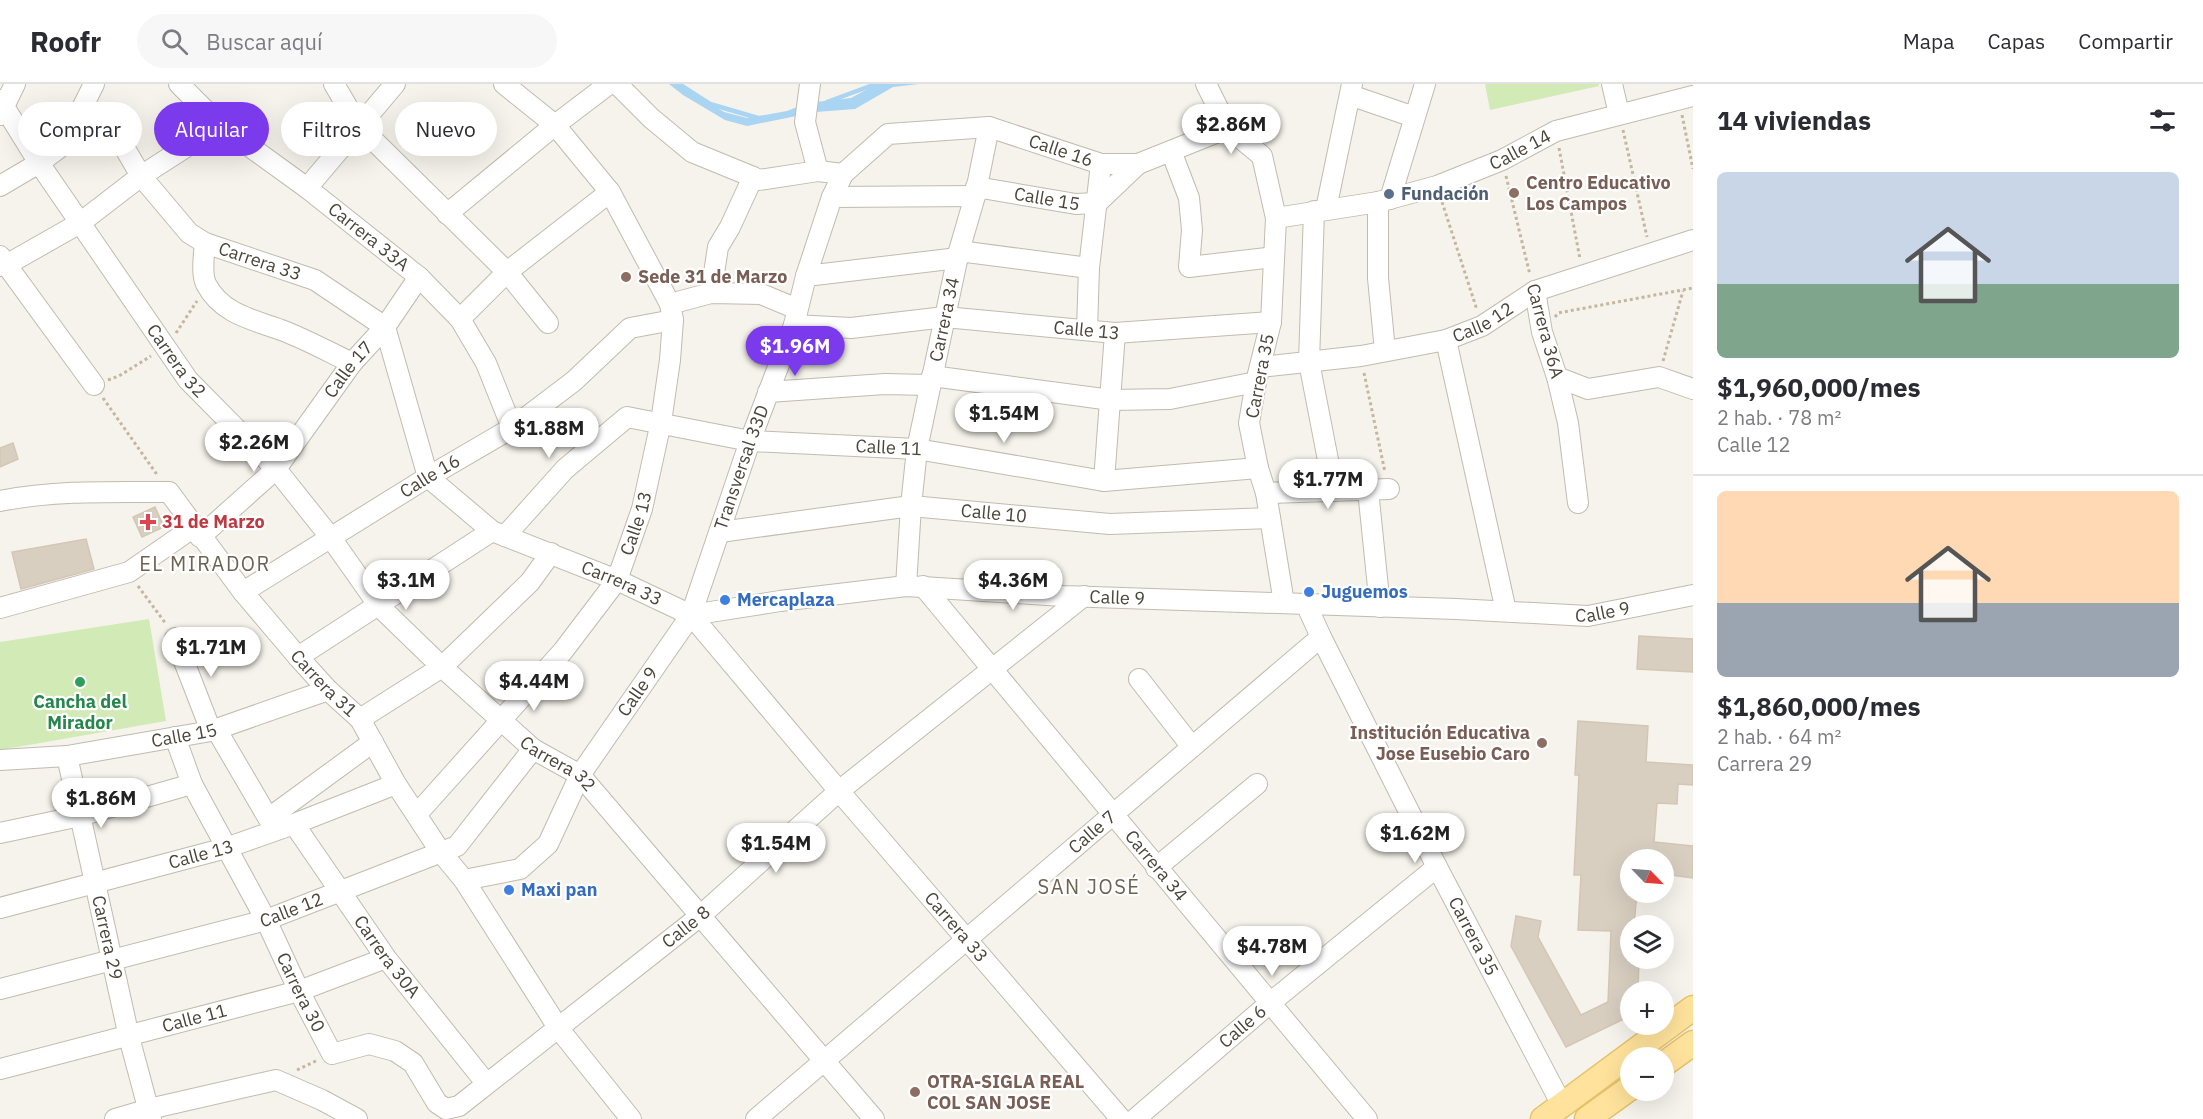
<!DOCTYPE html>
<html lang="es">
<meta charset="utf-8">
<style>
:root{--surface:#fff;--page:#f7f7f7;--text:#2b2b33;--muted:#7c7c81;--line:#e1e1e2;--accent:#7c3aed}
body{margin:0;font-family:"IBM Plex Sans",sans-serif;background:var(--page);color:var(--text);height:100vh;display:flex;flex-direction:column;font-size:22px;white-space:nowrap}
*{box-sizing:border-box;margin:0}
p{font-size:20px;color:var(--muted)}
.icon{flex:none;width:33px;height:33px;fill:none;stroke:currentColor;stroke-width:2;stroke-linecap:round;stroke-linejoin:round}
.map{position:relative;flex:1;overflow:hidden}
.drawer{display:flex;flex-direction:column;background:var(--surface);width:510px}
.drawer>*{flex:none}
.guide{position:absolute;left:18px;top:18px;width:570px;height:54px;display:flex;gap:12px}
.needle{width:39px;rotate:115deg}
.tools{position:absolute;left:1620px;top:765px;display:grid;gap:12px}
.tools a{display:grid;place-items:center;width:54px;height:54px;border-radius:50%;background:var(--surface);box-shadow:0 6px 24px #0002;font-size:30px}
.price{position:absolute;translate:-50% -51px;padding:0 14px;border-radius:21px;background:#fff;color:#222;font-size:20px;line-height:39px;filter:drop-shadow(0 2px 3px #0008)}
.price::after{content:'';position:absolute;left:50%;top:36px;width:18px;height:14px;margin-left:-9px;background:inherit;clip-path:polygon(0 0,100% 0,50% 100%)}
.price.on{background:var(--accent);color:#fff}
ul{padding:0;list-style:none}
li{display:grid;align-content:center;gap:12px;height:318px;padding:0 24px}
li+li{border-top:2px solid var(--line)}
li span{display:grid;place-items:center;height:186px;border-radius:9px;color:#555}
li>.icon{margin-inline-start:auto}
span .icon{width:108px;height:108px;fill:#fffc;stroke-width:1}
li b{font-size:26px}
h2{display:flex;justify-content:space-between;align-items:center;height:72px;padding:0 24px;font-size:26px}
.pill{padding:0 21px;border-radius:27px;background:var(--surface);box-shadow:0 6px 24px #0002;font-size:21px;line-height:54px}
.pill.on{background:var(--accent);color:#fff}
header{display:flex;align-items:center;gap:36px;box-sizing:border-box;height:84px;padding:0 30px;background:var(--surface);border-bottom:2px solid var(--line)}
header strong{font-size:28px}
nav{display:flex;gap:33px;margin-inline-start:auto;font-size:21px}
.search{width:420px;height:54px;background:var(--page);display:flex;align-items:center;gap:15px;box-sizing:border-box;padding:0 21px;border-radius:33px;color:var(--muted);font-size:22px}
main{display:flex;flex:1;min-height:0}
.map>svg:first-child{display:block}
</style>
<header>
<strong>Roofr</strong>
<div class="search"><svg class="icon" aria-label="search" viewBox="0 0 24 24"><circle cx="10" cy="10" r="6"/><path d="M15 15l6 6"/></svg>Buscar aquí</div>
<nav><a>Mapa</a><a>Capas</a><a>Compartir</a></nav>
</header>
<main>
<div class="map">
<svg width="1693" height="1035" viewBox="0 0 1693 1035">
<rect width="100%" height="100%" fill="#f6f3ec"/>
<!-- green -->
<g fill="#d2eab5">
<polygon points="1485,0 1599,0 1599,2 1490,26"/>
<polygon points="149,535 166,637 0,666 0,558"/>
</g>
<!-- water -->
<polygon fill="#a9d4f2" points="669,0 677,0 724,28 747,34 787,27 807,19 851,14 877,0 919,0 893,3 855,25 816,28 747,42 725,36 683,11"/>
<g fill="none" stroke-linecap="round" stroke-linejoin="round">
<!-- stream -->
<g stroke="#a9d4f2" stroke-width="4.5">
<polyline points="679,0 710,20 758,34"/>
<polyline points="827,18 876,0"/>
</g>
</g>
<!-- building -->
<g fill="#d8cfc1" stroke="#d3c7b4" stroke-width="1.5">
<polygon points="13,359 18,375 0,383 0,364"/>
<polygon points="155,423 164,443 142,453 133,433"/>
<polygon points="86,455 94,485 21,505 12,468"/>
<polygon points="1639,552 1693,555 1693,588 1637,585"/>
<polygon points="1578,637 1648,642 1646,678 1693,681 1693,701 1678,700 1677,720 1657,719 1654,758 1693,762 1693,794 1664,790 1664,776 1630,776 1630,808 1637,808 1634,842 1630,842 1630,874 1639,874 1638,908 1630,908 1630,932 1566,963 1511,862 1516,832 1541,837 1538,853 1581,931 1608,918 1611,847 1578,846 1581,791 1574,791 1579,691 1575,691"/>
</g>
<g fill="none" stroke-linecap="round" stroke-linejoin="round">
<defs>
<g id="minor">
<path id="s1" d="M179,0l41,41 87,63 112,89 41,42 26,44 26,65"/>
<polyline points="334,0 358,41 507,188 548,239"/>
<polyline points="617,0 651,34 692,68 753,93 759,96 818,87 843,90"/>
<polyline points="810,0 805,38 818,87"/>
<polyline points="1206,0 1228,44 1262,72 1276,134 1271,238 1256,298 1249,339 1258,384 1266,409 1284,519"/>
<polyline points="1612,0 1619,30"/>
<polyline points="1350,11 1414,33"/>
<path id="s2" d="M0,16l39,63 149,217 88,89 55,69 48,68 63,61 91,82 47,26 294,344"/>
<polyline points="0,31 15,0"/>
<polyline points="66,56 94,0"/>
<polyline points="1171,67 1189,114 1192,146 1189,183 1274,173"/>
<path id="s3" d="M0,102l39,-23 50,-37 13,-2 15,11 24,41 48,57 16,10 110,37 70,47 43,150 64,54 125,49 74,35 148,176 282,328"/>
<path id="s4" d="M976,103l100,17 21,-1 41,-39"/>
<polyline points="307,104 395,0"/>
<polyline points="832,113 975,112"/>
<polyline points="1390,115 1425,0"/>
<polyline points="1378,118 1378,194 1385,267"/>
<polyline points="1326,125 1352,0"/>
<polyline points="1314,127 1309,278 1334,407"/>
<polyline points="447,130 555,41 609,0"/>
<path id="s5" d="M1276,134l102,-16 59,-16 65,-26 54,-29 137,-35"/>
<path d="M205,159c-1,12 -4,30 1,41 16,31 49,36 78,47 23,9 45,21 68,32"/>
<polyline points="959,167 1089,184"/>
<polyline points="0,172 94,301"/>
<polyline points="0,182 6,181 80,139 141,92 220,41"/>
<polyline points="806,192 958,174"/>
<polyline points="1535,207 1542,248 1557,293 1568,339 1578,419"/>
<polyline points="711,209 718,163 730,143 753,93"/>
<polyline points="670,220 711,209 761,210 797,225"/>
<polyline points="460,235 507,188 610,108"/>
<path id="s6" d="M794,241l57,3 94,-11 170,16 156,-11"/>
<polyline points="1087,246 1089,184 1101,80"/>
<polyline points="1446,256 1506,527"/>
<path id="s7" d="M1261,283l100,-11 85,-16 36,-14 53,-35 158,-51"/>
<polyline points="932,292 1111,316 1170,315 1256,298"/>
<polyline points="1557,293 1588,305 1659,293 1693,305"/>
<polyline points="768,308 885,300 929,301"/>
<polyline points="1104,397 1115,249"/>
<polyline points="1368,406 1380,523"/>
<polyline points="1266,409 1389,405"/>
<path id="s8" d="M0,417c55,-11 113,-9 169,-9l74,100 55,65 30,33 32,29 36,65 44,67 24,29 95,149 72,90"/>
<path id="s9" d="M720,448l191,-26 199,18 160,-6"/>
<path id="s10" d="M505,452l60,-67 62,-52 123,24 167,8 187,32 154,-13"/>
<path id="s11" d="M200,453l76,-68 76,-106 33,-36 34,-50"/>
<path id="s12" d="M906,502l5,-80 6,-57 42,-198 16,-55 14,-69"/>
<path id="s13" d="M923,502l444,533"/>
<path id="s14" d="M243,508l185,-115 84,-49 62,-47 56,-53 43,-8"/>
<path id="s15" d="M1306,520l15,33 116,230 125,238"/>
<polyline points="0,524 129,488 194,443"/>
<path id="s16" d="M691,531l59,-174 44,-116 12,-49 26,-79 11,-23 45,-40 101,-7 112,37h37l90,-36"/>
<polyline points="175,554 211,647"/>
<polyline points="298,573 492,447"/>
<polyline points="1139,595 1192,663"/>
<polyline points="360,635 442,583 530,498 551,469"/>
<polyline points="216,645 274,744"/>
<path id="s17" d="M175,653l17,47 74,136 33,71 33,63 37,-10 26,7 18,12 24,40 9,6 13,-3 240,-189 140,-126 245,-195"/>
<path id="s18" d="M67,672l62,281 22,82"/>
<path id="s19" d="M0,676l67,-4 144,-25 117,-41"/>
<path id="s20" d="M417,730l146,-163 54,-71 25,-71 19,-87 9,-62 3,-40 -3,-16 -60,-112 -55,-67 -51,-41"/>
<polyline points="269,734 373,658"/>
<path id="s21" d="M294,740l92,134 100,125"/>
<polyline points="0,749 80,732 192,700"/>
<polyline points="1156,784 1257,700"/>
<path id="s22" d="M464,796l56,-11 28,-25 32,-69 111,-160 89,-14 126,-15 157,10 393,13 132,7 105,-21"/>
<path id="s23" d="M0,824l226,-60 68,-24 102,-40"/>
<path id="s24" d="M0,905l266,-69 191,-74 76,-97"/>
<path id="s25" d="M0,985l299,-78 87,-33"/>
<polyline points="115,1035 149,1025 276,996 322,1016 357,1035"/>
<path id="s26" d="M756,1035l565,-482"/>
<path id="s27" d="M1135,1035l135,-116 167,-136"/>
</g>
<g id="major">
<polyline points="1664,980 1693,959"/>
<polyline points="1543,1035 1693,924"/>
<polyline points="1587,1035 1630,1004"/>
</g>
</defs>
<!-- minor casing -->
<use href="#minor" stroke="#c2bbae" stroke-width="22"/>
<!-- major casing -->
<use href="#major" stroke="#e6c16a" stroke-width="27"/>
<!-- path -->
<g stroke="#c4b79f" stroke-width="3" stroke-dasharray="3 3" stroke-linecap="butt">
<polyline points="1682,31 1693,85"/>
<polyline points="1623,46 1647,153"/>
<polyline points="1559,64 1580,175"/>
<polyline points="1506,92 1530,191"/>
<polyline points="1442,118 1477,226"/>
<polyline points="1555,233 1558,229 1693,204"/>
<polyline points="176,249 197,217"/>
<polyline points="1663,277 1683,207"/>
<polyline points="1364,289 1385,388"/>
<polyline points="108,296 119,292 151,272"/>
<polyline points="103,314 158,392"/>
<polyline points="138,502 166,540"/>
<polyline points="297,986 318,976"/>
</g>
<!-- minor -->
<use href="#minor" stroke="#fff" stroke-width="20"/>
<!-- major -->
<use href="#major" stroke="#ffe39c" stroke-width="24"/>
</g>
<!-- markers -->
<g fill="#8d6e63" stroke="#fff" stroke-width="2">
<circle cx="1514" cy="109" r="6"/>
<circle cx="626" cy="193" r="6"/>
<circle cx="1542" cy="659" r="6"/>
<circle cx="915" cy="1008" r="6"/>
</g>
<circle fill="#5c6f8a" stroke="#fff" stroke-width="2" cx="1389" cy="110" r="6"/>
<path fill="#e0444e" stroke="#fff" stroke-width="2" d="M145 429h6v6h6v6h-6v6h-6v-6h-6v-6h6z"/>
<g fill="#3f7fe0" stroke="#fff" stroke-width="2">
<circle cx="1309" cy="508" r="6"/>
<circle cx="725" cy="516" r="6"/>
<circle cx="509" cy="806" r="6"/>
</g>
<circle fill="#2e9e5b" stroke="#fff" stroke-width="2" cx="80" cy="598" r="6"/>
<g text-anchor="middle" stroke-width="4.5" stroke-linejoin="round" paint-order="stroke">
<!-- street labels -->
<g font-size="18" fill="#4b4439" stroke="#fff">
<text dy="6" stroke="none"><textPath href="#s5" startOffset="255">Calle 14</textPath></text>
<text dy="6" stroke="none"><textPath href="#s16" startOffset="704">Calle 16</textPath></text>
<text dy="6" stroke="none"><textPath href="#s4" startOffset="72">Calle 15</textPath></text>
<text dy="6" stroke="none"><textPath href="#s1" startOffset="244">Carrera 33A</textPath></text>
<text dy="6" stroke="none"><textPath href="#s3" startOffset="338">Carrera 33</textPath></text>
<text dy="6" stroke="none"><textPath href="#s12" startOffset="270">Carrera 34</textPath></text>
<text dy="6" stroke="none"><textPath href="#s7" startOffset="228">Calle 12</textPath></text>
<text dy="6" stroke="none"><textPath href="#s6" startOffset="294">Calle 13</textPath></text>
<text transform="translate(1545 247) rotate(75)" y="6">Carrera 36A</text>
<text dy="6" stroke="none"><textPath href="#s2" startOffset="315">Carrera 32</textPath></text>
<text dy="6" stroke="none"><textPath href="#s11" startOffset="225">Calle 17</textPath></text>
<text transform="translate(1260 292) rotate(-79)" y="6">Carrera 35</text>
<text dy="6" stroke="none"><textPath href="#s10" startOffset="435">Calle 11</textPath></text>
<text dy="6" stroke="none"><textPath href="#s16" startOffset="156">Transversal 33D</textPath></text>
<text dy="6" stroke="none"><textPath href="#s14" startOffset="220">Calle 16</textPath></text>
<text dy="6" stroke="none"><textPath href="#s9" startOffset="276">Calle 10</textPath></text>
<text dy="6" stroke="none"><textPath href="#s20" startOffset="368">Calle 13</textPath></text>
<text dy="6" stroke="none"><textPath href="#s3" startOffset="860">Carrera 33</textPath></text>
<text dy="6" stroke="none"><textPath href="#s22" startOffset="794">Calle 9</textPath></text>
<text dy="6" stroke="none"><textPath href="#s22" startOffset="1280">Calle 9</textPath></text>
<text dy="6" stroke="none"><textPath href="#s8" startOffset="416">Carrera 31</textPath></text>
<text dy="6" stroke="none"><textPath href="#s22" startOffset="272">Calle 9</textPath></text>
<text dy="6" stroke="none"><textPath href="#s19" startOffset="186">Calle 15</textPath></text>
<text dy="6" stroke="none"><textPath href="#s2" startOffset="873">Carrera 32</textPath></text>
<text dy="6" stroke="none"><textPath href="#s26" startOffset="442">Calle 7</textPath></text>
<text dy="6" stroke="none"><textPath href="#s23" startOffset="208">Calle 13</textPath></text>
<text dy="6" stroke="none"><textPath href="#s13" startOffset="364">Carrera 34</textPath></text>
<text dy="6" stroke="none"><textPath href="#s24" startOffset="302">Calle 12</textPath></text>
<text dy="6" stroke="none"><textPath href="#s17" startOffset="801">Calle 8</textPath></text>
<text dy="6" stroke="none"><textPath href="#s3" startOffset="1346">Carrera 33</textPath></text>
<text dy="6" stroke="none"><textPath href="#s15" startOffset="372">Carrera 35</textPath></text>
<text dy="6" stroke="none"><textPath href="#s18" startOffset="186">Carrera 29</textPath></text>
<text dy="6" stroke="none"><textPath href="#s21" startOffset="162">Carrera 30A</textPath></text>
<text dy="6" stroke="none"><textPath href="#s17" startOffset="285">Carrera 30</textPath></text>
<text dy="6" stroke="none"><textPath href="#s25" startOffset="201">Calle 11</textPath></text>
<text dy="6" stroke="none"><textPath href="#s27" startOffset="142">Calle 6</textPath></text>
</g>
<!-- education labels -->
<g font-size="18" font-weight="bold" fill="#785e54" stroke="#fff" text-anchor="start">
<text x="1526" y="105">Centro Educativo<tspan x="1526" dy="21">Los Campos</tspan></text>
<text x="638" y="199">Sede 31 de Marzo</text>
<text x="1530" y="655" text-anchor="end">Institución Educativa<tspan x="1530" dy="21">Jose Eusebio Caro</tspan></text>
<text x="927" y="1004">OTRA-SIGLA REAL<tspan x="927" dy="21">COL SAN JOSE</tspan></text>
</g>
<!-- service labels -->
<g font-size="18" font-weight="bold" fill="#4e5e75" stroke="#fff" text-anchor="start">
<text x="1401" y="116">Fundación</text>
</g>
<!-- health labels -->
<g font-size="18" font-weight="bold" fill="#be3a42" stroke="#fff" text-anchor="start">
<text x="162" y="444">31 de Marzo</text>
</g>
<!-- shop labels -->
<g font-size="18" font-weight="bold" fill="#366cbe" stroke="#fff" text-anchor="start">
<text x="1321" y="514">Juguemos</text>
<text x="737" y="522">Mercaplaza</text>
<text x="521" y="812">Maxi pan</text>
</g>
<!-- leisure labels -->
<g font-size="18" font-weight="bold" fill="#27864d" stroke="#fff">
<text x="80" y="624">Cancha del<tspan x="80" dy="21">Mirador</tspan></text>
</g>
<!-- neighbourhood labels -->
<g font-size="20" letter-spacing="1.5" fill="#6e6250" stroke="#fff">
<text x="205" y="487">EL MIRADOR</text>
<text x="1089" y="810">SAN JOSÉ</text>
</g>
</g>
</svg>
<div class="tools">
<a><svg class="needle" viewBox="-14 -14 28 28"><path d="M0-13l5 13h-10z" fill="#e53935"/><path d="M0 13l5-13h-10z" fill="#7c7c81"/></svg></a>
<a><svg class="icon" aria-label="layers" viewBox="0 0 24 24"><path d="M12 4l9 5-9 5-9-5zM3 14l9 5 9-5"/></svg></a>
<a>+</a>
<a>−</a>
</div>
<b class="price" style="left:1231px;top:71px">$2.86M</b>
<b class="price on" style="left:795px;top:293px">$1.96M</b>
<b class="price" style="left:1004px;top:360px">$1.54M</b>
<b class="price" style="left:549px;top:375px">$1.88M</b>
<b class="price" style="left:254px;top:389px">$2.26M</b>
<b class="price" style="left:1328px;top:426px">$1.77M</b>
<b class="price" style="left:406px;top:527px">$3.1M</b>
<b class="price" style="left:1013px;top:527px">$4.36M</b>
<b class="price" style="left:211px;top:594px">$1.71M</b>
<b class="price" style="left:534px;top:628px">$4.44M</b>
<b class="price" style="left:101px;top:745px">$1.86M</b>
<b class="price" style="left:1415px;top:780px">$1.62M</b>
<b class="price" style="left:776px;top:790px">$1.54M</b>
<b class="price" style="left:1272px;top:893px">$4.78M</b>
<div class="guide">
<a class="pill">Comprar</a>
<a class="pill on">Alquilar</a>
<a class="pill">Filtros</a>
<a class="pill">Nuevo</a>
</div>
</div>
<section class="drawer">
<h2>14 viviendas<svg class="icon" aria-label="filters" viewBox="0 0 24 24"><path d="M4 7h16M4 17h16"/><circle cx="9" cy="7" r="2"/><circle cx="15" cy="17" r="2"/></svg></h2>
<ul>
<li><span style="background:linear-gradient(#c9d6e8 60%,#7fa58c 0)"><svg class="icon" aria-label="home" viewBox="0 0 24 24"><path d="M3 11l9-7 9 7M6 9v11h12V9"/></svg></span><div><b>$1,960,000/mes</b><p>2 hab. · 78 m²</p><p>Calle 12</p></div></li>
<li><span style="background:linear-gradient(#ffd9b3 60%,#9aa5b1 0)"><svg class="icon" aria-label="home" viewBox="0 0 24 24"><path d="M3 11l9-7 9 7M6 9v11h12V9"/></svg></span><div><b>$1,860,000/mes</b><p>2 hab. · 64 m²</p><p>Carrera 29</p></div></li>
</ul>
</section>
</main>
